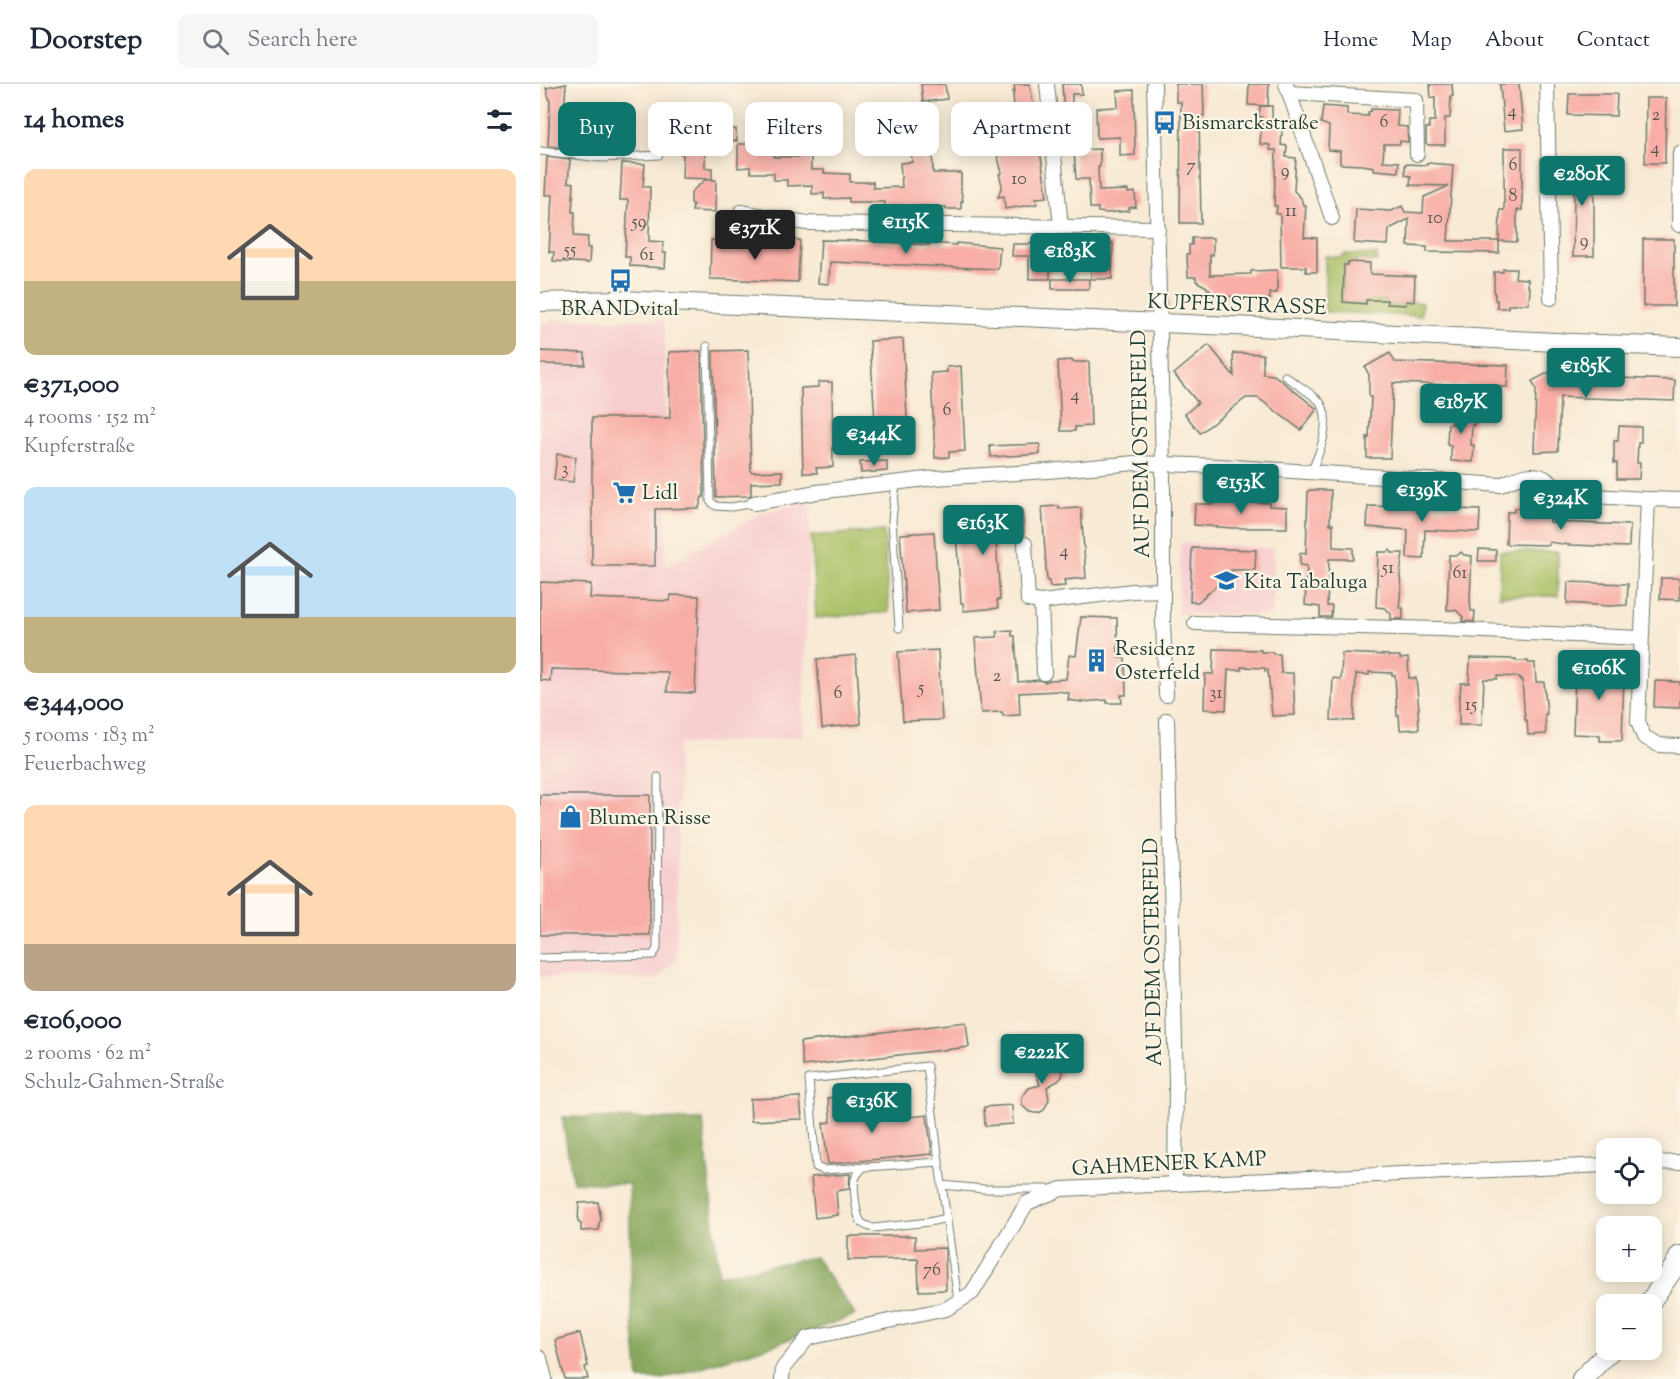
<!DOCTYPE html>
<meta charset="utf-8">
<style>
:root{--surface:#fff;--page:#f6f6f7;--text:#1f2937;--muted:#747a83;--line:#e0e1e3;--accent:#0f766e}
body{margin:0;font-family:"Sorts Mill Goudy",serif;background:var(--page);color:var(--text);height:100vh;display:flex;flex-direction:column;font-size:22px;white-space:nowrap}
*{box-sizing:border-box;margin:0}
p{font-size:20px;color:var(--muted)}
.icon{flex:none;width:33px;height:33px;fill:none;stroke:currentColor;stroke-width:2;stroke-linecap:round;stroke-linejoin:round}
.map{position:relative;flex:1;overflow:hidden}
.drawer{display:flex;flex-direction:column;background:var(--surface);width:540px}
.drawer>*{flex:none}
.top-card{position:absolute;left:18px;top:18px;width:570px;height:54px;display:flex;gap:12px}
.tools{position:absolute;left:1056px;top:1054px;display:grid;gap:12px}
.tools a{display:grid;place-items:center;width:66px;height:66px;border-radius:12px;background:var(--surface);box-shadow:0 3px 15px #0003;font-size:30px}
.price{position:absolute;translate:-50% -51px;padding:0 14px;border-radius:6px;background:var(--accent);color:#fff;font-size:20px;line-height:39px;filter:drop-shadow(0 2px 3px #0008)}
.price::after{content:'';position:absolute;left:50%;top:36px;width:18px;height:14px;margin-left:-9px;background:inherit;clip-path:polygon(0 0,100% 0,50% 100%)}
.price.on{background:#222;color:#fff}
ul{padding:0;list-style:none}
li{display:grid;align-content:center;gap:12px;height:318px;padding:0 24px}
li span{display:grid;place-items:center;height:186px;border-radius:12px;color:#555}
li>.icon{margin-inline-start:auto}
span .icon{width:108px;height:108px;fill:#fffc;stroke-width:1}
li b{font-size:26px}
h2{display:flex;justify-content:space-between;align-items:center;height:72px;padding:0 24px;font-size:26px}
.chip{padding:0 21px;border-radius:12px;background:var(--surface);box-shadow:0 3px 15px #0003;font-size:21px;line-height:54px}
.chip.on{background:var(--accent);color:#fff}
header{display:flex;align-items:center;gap:36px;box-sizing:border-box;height:84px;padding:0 30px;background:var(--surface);border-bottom:2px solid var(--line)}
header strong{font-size:28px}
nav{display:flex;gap:33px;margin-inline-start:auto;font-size:21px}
.search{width:420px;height:54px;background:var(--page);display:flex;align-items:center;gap:15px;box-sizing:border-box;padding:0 21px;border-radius:12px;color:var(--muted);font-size:22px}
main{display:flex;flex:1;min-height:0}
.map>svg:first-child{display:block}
</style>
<header>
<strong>Doorstep</strong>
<div class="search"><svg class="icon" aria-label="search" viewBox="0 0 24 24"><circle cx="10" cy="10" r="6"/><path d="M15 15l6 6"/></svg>Search here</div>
<nav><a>Home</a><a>Map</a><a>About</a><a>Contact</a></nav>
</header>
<main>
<section class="drawer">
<h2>14 homes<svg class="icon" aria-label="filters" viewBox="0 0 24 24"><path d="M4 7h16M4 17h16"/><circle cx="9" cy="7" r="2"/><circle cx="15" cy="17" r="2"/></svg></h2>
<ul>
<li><span style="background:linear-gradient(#ffd9b3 60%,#c2b280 0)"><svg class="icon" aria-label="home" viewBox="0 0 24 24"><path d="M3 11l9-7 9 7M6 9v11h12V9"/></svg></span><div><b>€371,000</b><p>4 rooms · 152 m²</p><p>Kupferstraße</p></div></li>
<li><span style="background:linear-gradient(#bfe0f5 70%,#c2b280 0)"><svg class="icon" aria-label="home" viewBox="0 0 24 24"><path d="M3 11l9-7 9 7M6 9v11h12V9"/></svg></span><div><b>€344,000</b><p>5 rooms · 183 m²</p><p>Feuerbachweg</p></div></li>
<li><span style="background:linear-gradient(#ffd9b3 75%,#b9a48a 0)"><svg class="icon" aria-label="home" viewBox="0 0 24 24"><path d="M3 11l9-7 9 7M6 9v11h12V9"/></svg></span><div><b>€106,000</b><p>2 rooms · 62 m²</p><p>Schulz-Gahmen-Straße</p></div></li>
</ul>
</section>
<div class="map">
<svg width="1140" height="1295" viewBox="0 0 1140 1295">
<rect width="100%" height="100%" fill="#fcf5e5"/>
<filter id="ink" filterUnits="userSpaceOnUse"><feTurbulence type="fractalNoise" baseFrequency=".0167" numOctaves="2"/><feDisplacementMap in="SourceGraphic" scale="12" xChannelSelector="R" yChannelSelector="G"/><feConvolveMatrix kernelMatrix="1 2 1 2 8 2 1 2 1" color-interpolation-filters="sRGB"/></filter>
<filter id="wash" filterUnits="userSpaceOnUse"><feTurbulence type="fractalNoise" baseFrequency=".008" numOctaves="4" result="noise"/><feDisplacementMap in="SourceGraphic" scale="24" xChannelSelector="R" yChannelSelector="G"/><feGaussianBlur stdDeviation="1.35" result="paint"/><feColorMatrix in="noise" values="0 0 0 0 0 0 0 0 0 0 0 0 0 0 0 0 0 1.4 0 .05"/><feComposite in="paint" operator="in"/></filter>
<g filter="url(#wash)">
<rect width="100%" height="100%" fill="#f8ead4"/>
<!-- built -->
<g fill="#f7cfd0">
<polygon points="22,235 124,237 127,395 125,483 220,430 271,417 262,653 138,661 137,875 117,895 0,893 0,241 3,239"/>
<polygon points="641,459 734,464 732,531 638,530"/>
</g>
<!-- green -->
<g fill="#a8bf64" stroke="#647e4c" stroke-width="1.5">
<polygon points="805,170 837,171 837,177 816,176 815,179 808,178 808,181 804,181 804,189 807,189 807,195 803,195 803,218 826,220 827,216 847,216 847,220 866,221 866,217 882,219 881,232 785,228 785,172 800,173"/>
<polygon points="344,447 349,528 276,534 271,452"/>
<polygon points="960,467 1018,468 1018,512 959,512"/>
</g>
<!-- forest -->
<polygon fill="#86a65a" stroke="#527247" stroke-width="1.5" points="22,1033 163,1036 179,1191 275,1173 315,1231 236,1260 122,1295 99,1295 92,1228 89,1100 33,1098"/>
<g id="blocks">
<!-- building -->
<g fill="#f8ada6">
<polygon points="26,0 24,29 32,29 30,65 8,62 10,18 6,4"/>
<polygon points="381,0 405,0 407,15 383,18"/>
<polygon points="474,0 490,0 507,113 496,114 497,120 465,125 464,112 458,113 462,101 459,90 462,89 456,66 476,64 473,39 475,39 472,25 474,25 473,7 475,7"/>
<polygon points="522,0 541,0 542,10 532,10 532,32 524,32"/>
<polygon points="636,0 663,0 664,32 659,32 661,139 640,139 641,18 636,18"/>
<polygon points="709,0 729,0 728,22 708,21"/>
<polygon points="890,0 912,0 913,12 911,12 910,34 905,34 905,61 888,61 886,59 886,44 889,44 889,37 895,37 895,13 891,14"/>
<polygon points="960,0 979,0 983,45 964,47"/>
<polygon points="594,6 595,71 580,72 580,53 557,54 556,24 578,23 577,7"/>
<polygon points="1029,10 1077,10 1076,32 1028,31"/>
<polygon points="1106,14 1126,14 1125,79 1105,79"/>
<polygon points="720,22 732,22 732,34 743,36 741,61 747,62 746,73 756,74 754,107 761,114 763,121 766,121 764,153 777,154 777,188 766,188 766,183 741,183 740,130 736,130 737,122 734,122 736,66 730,66 730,61 720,60 722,33 719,33"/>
<polygon points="783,22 807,24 807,31 828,32 828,28 831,27 831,25 858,26 857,42 867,43 868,58 860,57 860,60 844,60 843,77 859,78 858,88 834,86 834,83 822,81 800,80 800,67 788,66 789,42 781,39"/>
<polygon points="157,29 179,30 179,45 196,45 197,57 178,57 178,61 165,61 165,84 172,84 172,95 142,94 143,70 141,70 141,60 153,61 155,36 157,34"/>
<polygon points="198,60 234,60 234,73 259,73 259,70 271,69 271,86 284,86 284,89 310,90 310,98 333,98 333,104 362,103 360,79 372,78 371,64 392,63 393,89 421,89 421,107 423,117 421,118 421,125 406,125 406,123 382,122 345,123 345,118 309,118 309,114 284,115 284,109 272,110 272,101 247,102 247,96 234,96 234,89 211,89 210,83 198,84"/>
<polygon points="964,64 982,64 982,126 977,126 977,158 959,157 960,126 964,126"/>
<polygon points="560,65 560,83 558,83 559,107 588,106 588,109 595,108 596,123 589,124 589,127 566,129 558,128 558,124 550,124 549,95 536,95 534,66"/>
<polygon points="7,73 30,76 28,98 34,99 32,128 35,128 34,152 48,153 47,164 50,164 49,179 13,177 14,168 9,168 12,111 5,111"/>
<polygon points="1029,75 1050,75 1049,107 1054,108 1054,172 1033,172 1034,108 1028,108"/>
<polygon points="82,79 105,80 103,103 110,103 109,157 123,158 123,169 126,169 125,184 90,182 90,173 85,173 88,116 80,116"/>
<polygon points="887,79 913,81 908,157 959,157 959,169 887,168 887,163 868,162 869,135 849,145 848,161 814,159 816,125 851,127 862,122 865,128 883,129 884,113 909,102 870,101 871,92 865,91 865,80 887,81"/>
<polygon points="165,96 176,96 175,128 152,127 153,121 151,119 151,108"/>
<polygon points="652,154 673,154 673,171 670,171 670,191 711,190 711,187 737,186 737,209 730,209 730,215 710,215 710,213 670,212 670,205 667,205 667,203 656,197 656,193 648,193 647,170 649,170 649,161 652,161"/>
<polygon points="249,155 260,156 258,198 170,195 171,156 249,159"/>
<rect x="1103" y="155" width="31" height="67"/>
<polygon points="281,156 329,157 389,161 389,159 416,161 416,159 460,163 458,185 290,178 289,200 278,199"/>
<polygon points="490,159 511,159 510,195 489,195 489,172 472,172 473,160 490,160"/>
<polygon points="551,159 573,159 572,195 551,195"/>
<polygon points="808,178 830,179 830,190 875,192 874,218 866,217 866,221 847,220 847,216 826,216 826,220 803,218 804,181 808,181"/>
<polygon points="963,185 976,185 975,194 988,195 988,203 990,203 989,220 976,220 976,221 968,221 968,224 957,224 957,216 955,216 955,210 954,210 954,188 963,188"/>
<rect x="512" y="195" width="37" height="10"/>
<polygon points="363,255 368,352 336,354 330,257"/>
<polygon points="669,261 694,292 693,269 723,270 723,290 734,291 777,325 761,346 718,314 706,314 660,349 645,330 658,319 634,290"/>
<polygon points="208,266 211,388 242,387 242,398 211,399 211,411 208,412 176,413 173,267"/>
<polygon points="0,267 45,269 45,281 0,280"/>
<polygon points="156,267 161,267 164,413 162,413 159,424 115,425 115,482 52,482 52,334 130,334 129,268"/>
<polygon points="850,269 855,278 968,281 967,303 853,299 850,374 827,374 827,353 829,354 831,313 829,313 829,291 825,283"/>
<polygon points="532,276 532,278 549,278 551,342 535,343 535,347 521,347 518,277"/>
<polygon points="421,282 425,367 409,368 409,373 395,374 391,289 407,288 407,283"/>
<polygon points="1017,284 1022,292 1135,296 1134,317 1020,313 1018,367 994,368 996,305 992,297"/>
<polygon points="278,298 292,298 293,383 276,384 277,389 263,389 261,304 278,303"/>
<polygon points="912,324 935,325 934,341 932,341 931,361 934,361 933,378 911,377 911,362 907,361 908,340 912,340"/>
<polygon points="1079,342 1101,343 1101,359 1098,359 1097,379 1100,379 1099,395 1077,395 1077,379 1074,379 1074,357 1078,357"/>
<polygon points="500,360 500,370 451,373 450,362"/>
<polygon points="17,370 36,373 33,398 14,396"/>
<polygon points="347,377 347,387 321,389 320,378"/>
<polygon points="770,406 791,406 790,440 793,440 793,463 813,464 813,475 789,475 787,522 792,522 791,533 780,533 780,523 765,521 767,482 760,481 760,469 766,470 768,407"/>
<polygon points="673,417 729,419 729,422 747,423 747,444 692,444 654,441 655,420 673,420"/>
<polygon points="869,419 892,421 892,424 940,426 939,448 885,446 884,475 867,474 868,446 827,443 828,422 868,423"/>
<polygon points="519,422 519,425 541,424 546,494 524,496 525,502 510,503 509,497 507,497 502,423"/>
<polygon points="974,424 1003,424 1003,429 1010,430 1010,438 1090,441 1089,462 1088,463 1030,461 1009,458 1009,461 966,460 967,428 974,428"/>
<polygon points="482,425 484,451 478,454 456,455 460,516 457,516 458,524 424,527 423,519 421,519 418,475 415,440 418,440 417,432 471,429 470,426"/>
<polygon points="394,448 399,526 366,529 360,450"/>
<polygon points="652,464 716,466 715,486 691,486 690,498 682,497 658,518 650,518"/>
<polygon points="939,465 956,466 956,477 938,477"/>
<polygon points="850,466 852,469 863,469 860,491 861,503 859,524 863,524 863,535 851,535 851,530 845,524 836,523 838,468 847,468"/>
<polygon points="921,468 924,471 932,472 930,515 931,527 935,527 934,538 923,537 923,533 916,526 907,526 909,471 918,471"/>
<polygon points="1121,494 1140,494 1140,516 1120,515"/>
<polygon points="0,498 51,500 50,514 130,517 131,511 159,512 155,609 127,608 128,588 11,585 10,597 0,596"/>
<polygon points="1028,498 1088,500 1087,521 1069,522 1027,519"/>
<polygon points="541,533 577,534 578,574 585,574 586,611 581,611 582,619 567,619 567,616 542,618 528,616 529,609 518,607 479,609 480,631 463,632 462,628 441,629 435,554 457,553 457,547 472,546 472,552 475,552 478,598 499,596 505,598 510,596 526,595 529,571 536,572"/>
<polygon points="674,565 721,566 721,568 732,568 733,570 740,570 741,589 753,589 755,631 732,632 728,586 725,587 725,584 701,583 701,586 688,586 686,626 664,625 665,590 673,590"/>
<polygon points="398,566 402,636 363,637 358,568"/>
<polygon points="802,569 848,571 848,572 860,572 860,575 868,574 869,594 876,594 879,625 878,625 879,645 860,646 859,631 857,632 855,591 852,591 852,589 829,588 829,591 816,590 814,637 791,636 793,594 801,595"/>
<polygon points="316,571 321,640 282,644 277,575"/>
<polygon points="930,574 976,575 976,577 988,577 988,579 995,579 996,598 1004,598 1007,630 1005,630 1006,650 988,651 987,636 985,636 982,595 980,596 980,593 957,592 957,595 944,595 942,641 919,641 919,611 920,612 921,599 929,599"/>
<polygon points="1040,575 1070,575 1069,590 1084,591 1082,657 1060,657 1060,651 1033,650 1035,592 1039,592"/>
<polygon points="1115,597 1140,598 1140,624 1114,623"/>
<rect x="0" y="711" width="110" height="140"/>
<polygon points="426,938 429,963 263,982 260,958"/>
<polygon points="508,974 514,974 519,977 523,987 522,993 518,997 507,1003 509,1016 504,1026 499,1029 494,1029 488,1027 482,1021 482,1013 489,1004 500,1001 496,989 496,984 503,975"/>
<polygon points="325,1010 328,1038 387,1031 392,1070 288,1080 283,1039 291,1038 288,1014"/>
<polygon points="260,1013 262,1035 211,1037 210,1015"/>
<polygon points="472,1021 473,1040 445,1042 444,1023"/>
<polygon points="310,1090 309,1105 296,1107 298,1131 275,1134 271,1093"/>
<polygon points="58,1118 61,1136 59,1139 59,1146 41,1147 41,1140 38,1138 39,1119"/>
<polygon points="308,1152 375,1152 375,1165 405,1164 406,1206 379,1207 378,1175 308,1176"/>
<polygon points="40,1249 48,1282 45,1283 48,1295 25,1295 15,1256"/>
</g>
</g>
</g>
<g filter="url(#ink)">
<use href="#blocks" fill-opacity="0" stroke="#6b7a6c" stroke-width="1.5"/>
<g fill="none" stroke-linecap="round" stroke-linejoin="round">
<defs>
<g id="service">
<polyline points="0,67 61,74 119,71"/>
<polyline points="167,262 170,417 176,422 191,423 214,419"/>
<path d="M745,292c9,7 28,18 35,26 13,18 -1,53 -9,70"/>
<polyline points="356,398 352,436 359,544"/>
<polyline points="0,874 113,871 117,865 118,693"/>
<polyline points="399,1078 283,1086 276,1083 269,995 387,982 402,1101 444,1105 512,1105"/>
<path d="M324,1083c-4,4 -7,6 -9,12 -2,8 1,36 6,43 4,4 9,5 13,6l55,-6 18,-4"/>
<polyline points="402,1101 418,1217"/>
</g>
<g id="minor">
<polyline points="507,0 521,143"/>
<polyline points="614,0 623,381 623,538 626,611"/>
<polyline points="746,0 792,134"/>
<polyline points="1007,0 1011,214"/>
<polyline points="749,9 876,16 877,70"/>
<polyline points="201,128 267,139 618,144"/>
<polyline points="1139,141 1140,69"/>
<polyline points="1108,415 1140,416"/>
<path d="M214,419l63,-11 118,-14 113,-7 87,-8 86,3 279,19c15,-6 33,-16 47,-5 9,6 14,13 25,15l76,4 -10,223 6,15 15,8 21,1"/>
<polyline points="485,460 488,516 501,518 593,507 623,506"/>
<polyline points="501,518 504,589"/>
<polyline points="655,539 900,545 1101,554"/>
<polyline points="627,636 636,999 635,1099"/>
<polyline points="1112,1079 1140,1078"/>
<polyline points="0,1274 5,1295"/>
<polyline points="242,1295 243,1284 268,1254 406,1225 432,1209 487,1119 521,1105 1066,1081"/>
</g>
<polyline id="tertiary" points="0,218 80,216 739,244 1034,259 1140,263"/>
<g id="secondary">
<polyline points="1108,1221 1133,1185 1140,1172"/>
<polyline points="1042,1295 1071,1266"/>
</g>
</defs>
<!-- service casing -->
<use href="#service" stroke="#6b7a6c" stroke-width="9"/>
<!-- minor casing -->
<use href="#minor" stroke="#6b7a6c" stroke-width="16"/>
<!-- tertiary casing -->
<use href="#tertiary" stroke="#6b7a6c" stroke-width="20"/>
<!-- secondary casing -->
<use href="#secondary" stroke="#6b7a6c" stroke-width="22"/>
<!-- service -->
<use href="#service" stroke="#fff" stroke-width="7"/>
<!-- minor -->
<use href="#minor" stroke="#fff" stroke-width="14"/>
<!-- tertiary -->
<use href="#tertiary" stroke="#fff" stroke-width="18"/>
<!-- secondary -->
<use href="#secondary" stroke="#fff" stroke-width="20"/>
</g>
</g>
<!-- icons -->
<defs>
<symbol id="bus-bare" viewBox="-9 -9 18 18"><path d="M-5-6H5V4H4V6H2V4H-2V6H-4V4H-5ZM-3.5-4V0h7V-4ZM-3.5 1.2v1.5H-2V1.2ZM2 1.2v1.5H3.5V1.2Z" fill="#1f6fb2" stroke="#fcf5e5" stroke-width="2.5" paint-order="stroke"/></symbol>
<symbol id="supermarket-bare" viewBox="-9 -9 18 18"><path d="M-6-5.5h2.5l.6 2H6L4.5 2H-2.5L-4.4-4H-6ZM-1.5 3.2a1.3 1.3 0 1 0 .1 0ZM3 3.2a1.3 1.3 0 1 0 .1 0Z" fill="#1f6fb2" stroke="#fcf5e5" stroke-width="2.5" paint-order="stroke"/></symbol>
<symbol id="school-bare" viewBox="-9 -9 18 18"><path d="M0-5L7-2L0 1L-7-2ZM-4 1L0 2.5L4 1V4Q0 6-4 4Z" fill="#1f6fb2" stroke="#fcf5e5" stroke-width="2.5" paint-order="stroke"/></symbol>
<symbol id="building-bare" viewBox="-9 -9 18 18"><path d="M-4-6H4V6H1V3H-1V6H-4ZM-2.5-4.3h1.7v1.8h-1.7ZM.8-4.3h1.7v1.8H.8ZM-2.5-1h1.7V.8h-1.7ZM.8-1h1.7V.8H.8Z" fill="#1f6fb2" stroke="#fcf5e5" stroke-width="2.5" paint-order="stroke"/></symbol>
<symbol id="shop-bare" viewBox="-9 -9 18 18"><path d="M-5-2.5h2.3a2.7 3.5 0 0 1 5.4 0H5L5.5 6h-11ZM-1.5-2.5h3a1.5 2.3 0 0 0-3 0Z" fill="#1f6fb2" stroke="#fcf5e5" stroke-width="2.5" paint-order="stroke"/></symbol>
</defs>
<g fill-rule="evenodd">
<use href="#bus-bare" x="608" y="22" width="33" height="33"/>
<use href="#bus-bare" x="64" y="180" width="33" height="33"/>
<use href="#supermarket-bare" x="68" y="392" width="33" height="33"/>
<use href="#school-bare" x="670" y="480" width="33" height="33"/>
<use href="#building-bare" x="540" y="560" width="33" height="33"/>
<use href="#shop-bare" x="14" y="716" width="33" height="33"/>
</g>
<g text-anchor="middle" stroke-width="4.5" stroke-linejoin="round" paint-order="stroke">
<!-- number labels -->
<g font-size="18" fill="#555950">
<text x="972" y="32">4</text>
<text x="1116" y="36">2</text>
<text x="844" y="43">6</text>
<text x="1115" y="69">4</text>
<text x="973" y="86">6</text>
<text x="651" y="87">7</text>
<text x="745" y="92">9</text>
<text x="479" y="100">10</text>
<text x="973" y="117">8</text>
<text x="751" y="132">11</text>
<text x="895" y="139">10</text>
<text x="99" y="143">59</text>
<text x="1044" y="162">9</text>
<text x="30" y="171">55</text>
<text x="107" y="176">61</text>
<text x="535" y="316">4</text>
<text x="407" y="331">6</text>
<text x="25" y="390">3</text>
<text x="524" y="472">4</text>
<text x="848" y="489">51</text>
<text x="920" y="494">61</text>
<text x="457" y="597">2</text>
<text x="381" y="609">5</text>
<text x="298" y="614">6</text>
<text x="676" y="614">31</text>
<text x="931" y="626">15</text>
<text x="392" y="1191">76</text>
</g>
<!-- poi labels -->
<g font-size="21" fill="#1f3d34" stroke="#fcf5e5" text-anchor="start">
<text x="642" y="45">Bismarckstraße</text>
<text x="80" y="231" text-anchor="middle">BRANDvital</text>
<text x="102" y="415">Lidl</text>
<text x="704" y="504">Kita Tabaluga</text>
<text x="575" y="571">Residenz<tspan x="575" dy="24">Osterfeld</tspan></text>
<text x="49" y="740">Blumen Risse</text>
</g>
<!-- street labels -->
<g font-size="21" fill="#1f3d34" stroke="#fcf5e5">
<text transform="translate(697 220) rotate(2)" y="7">KUPFERSTRASSE</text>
<text transform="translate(600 360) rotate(-91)" y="7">AUF DEM OSTERFELD</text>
<text transform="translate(612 868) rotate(-91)" y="7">AUF DEM OSTERFELD</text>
<text transform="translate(629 1079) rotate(-3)" y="7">GAHMENER KAMP</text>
</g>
</g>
</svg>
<div class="tools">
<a><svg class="icon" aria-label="locate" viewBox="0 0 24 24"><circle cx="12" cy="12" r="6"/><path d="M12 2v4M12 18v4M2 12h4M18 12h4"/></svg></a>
<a>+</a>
<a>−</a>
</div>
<b class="price" style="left:1042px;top:123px">€280K</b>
<b class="price" style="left:366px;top:171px">€115K</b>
<b class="price on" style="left:215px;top:177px">€371K</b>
<b class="price" style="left:530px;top:200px">€183K</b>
<b class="price" style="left:1046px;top:315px">€185K</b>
<b class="price" style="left:921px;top:351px">€187K</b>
<b class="price" style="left:334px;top:383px">€344K</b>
<b class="price" style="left:701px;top:431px">€153K</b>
<b class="price" style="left:882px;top:439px">€139K</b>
<b class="price" style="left:1021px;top:447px">€324K</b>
<b class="price" style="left:443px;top:472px">€163K</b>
<b class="price" style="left:1059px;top:617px">€106K</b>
<b class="price" style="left:502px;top:1001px">€222K</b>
<b class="price" style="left:332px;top:1050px">€136K</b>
<div class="top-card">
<a class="chip on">Buy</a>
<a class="chip">Rent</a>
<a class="chip">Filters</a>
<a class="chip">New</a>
<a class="chip">Apartment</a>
</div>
</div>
</main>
